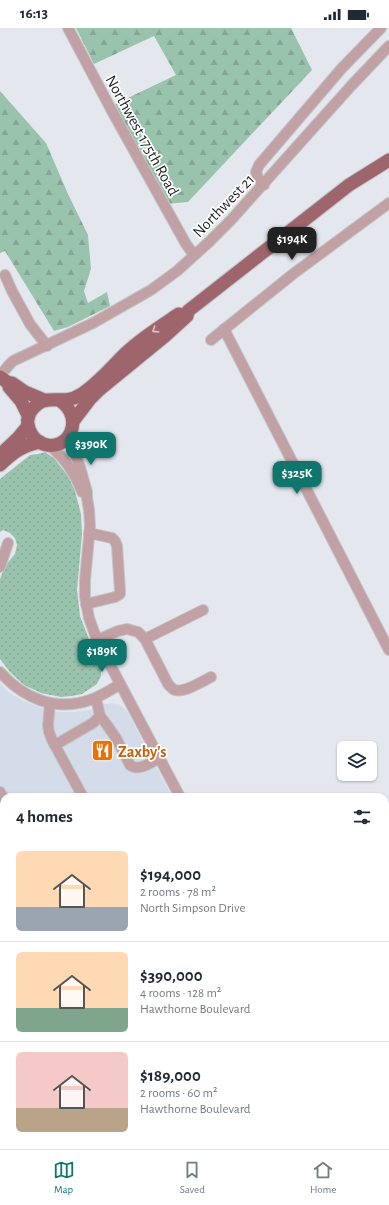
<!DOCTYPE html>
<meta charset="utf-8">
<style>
:root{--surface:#fff;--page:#f6f6f7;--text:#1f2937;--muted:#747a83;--line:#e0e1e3;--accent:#0f766e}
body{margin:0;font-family:"Alegreya Sans",sans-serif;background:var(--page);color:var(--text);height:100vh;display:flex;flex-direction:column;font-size:15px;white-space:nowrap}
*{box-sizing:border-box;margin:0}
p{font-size:13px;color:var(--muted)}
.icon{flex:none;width:22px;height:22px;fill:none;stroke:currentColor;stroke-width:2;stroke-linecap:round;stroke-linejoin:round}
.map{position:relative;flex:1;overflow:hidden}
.details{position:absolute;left:0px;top:765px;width:389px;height:356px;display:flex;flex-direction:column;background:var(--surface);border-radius:12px 12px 0 0;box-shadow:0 1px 3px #0004}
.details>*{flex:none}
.controls{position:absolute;left:337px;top:713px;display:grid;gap:8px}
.controls a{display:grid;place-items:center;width:40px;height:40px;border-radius:6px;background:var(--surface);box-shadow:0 1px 3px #0004;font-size:20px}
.price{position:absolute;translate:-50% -34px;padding:0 9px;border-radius:8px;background:var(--accent);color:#fff;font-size:13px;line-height:26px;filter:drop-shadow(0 1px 2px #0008)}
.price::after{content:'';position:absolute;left:50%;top:24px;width:12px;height:9px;margin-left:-6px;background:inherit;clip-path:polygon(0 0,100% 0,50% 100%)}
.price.current{background:#222;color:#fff}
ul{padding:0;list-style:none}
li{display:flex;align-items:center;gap:12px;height:100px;padding:0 16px}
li+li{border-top:1px solid var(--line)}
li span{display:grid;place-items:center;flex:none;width:112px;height:80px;border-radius:6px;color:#555}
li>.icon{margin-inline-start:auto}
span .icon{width:48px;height:48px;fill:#fffc;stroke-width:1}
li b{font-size:17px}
h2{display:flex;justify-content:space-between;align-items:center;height:48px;padding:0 16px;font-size:17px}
.status{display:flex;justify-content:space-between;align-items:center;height:28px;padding:0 20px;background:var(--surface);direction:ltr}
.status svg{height:11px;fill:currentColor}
.tab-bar{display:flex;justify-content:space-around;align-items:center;height:56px;border-top:1px solid var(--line);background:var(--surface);font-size:11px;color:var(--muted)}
.tab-bar a{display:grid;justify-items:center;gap:2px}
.tab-bar .current{color:var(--accent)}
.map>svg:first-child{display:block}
</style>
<div class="status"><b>16:13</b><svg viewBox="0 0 49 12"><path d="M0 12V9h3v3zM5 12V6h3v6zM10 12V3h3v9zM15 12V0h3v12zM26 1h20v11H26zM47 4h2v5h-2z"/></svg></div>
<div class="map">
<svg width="389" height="1121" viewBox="0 0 389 1121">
<defs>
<pattern id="grass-dots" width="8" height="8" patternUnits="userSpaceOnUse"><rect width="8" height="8" fill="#9ac3ad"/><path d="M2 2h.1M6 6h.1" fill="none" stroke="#84a795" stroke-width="1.8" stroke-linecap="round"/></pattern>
<pattern id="forest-firs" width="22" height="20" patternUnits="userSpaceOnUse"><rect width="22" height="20" fill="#9ac3ad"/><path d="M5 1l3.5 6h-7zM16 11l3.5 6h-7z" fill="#84a795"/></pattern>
</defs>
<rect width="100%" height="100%" fill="#e4e8ee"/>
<!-- built -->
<polygon fill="#d5dce9" points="0,655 7,663 23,673 40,679 57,684 74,684 90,682 104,676 113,675 120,677 127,683 172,769 4,769 4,944 3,942 0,944"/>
<!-- grass -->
<g fill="url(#grass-dots)">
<path d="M45,424l9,6 14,18 7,15 6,23 1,20 -5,56 3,26 12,31 9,19v10l-4,8 -15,10 -10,2 -11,1 -20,-4 -17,-8 -14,-13 -10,-13v-80l5,-13 10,-12 2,-9 -2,-7 -5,-5 -7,-3 -3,2v-53l30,-24c6,-1 10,-1 15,-3z"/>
<polygon points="4,993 4,1075 0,1072 0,996"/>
<polygon points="49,1117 75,1117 73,1121 49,1121"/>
</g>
<!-- forest -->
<g fill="url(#forest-firs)">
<polygon points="76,0 291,0 312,42 188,174 166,176 115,76 176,47 154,8 94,36"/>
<polygon points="0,63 46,115 68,166 88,207 91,241 84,263 88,275 107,264 110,278 68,299 54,303 5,223 0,225"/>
<polygon points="3,942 4,944 4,993 0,996 0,944"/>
<polygon points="0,1073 4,1075 4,1117 49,1117 49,1121 0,1121"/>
</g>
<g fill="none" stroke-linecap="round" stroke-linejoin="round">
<defs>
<g id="minor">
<polyline points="68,0 113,85 186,216 194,227"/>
<polyline points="264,157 258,150 256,144 259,137 342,40 381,0"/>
<polyline points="5,247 12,263 30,296 47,318"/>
<polyline points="224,301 389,622"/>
<polyline points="211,312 293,246 389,175"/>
<polyline points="0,348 9,337 13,333 93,295 151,262 177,243 209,214 231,192 351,58 389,18"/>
<polyline points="70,407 71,416 80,439 87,464 87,470 89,482 90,498 85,552 85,569 89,590 97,612 180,769"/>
<path d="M49,417c16,13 26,28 33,47"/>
<polyline points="0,539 8,515"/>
<polyline points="86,576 115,569 120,566 120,563 117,518 115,513 112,510 89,505"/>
<polyline points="145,611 203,582"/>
<path d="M97,612l21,-9 9,-2 11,3 7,7 23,45c2,2 4,5 7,6 9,3 28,-9 36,-13"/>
<path d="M0,644c23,26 55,40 90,28 11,-4 21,-10 30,-16"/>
<polyline points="50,675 48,697 49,704 52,712 83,769"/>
<path d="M100,688l7,9 9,13 14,27c9,7 21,-3 30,-7"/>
<polyline points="55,717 93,695 100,688 96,670"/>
<polyline points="0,764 4,771"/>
<polyline points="385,843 389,842"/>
<polyline points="385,882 389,880"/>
<polyline points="0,905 4,912"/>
<polyline points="108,1117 110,1121"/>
<polyline points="233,1117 235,1121"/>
<polyline points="79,1121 82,1117"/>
<polyline points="120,1121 126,1117"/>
</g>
<g id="major">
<polyline points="0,349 7,354 12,355 25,364 44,372"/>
<polyline points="9,359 21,373 28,387"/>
<path d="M59,372c27,17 10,53 -16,44 -12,-5 -20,-21 -12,-33 15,-21 31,-4 49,-16 18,-11 32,-29 47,-43 16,-15 34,-26 52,-38"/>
<polyline points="74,392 90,371 99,362 165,308 187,288 188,283 349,157 389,132"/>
<polyline points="3,424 18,410 28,398"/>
<path d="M0,437c12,-12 23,-20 40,-23"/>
</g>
</defs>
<!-- minor casing -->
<use href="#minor" stroke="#c1c4c9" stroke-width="12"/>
<!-- major casing -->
<use href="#major" stroke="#c1c4c9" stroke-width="15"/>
<!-- minor -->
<use href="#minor" stroke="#c2a1a4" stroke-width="10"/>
<!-- major -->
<use href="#major" stroke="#9e666c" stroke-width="13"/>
</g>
<!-- one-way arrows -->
<defs><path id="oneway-chevron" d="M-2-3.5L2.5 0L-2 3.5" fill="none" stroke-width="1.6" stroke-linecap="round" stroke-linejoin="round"/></defs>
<use stroke="#d8c2c4" href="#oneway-chevron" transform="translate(155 302) rotate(147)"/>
<!-- icons -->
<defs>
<symbol id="restaurant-square" viewBox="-11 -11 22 22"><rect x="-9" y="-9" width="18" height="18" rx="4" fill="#e8710a" stroke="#fff"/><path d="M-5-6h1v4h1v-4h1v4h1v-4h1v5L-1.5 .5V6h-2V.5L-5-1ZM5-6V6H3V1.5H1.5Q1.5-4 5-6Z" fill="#fff"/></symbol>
</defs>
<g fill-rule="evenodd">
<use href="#restaurant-square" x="90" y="710" width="25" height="25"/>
</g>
<g text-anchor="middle" stroke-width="3.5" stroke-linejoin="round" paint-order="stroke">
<!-- street labels -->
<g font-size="16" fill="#1f2023" stroke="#fff">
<text transform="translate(143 107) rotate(61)" y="6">Northwest 175th Road</text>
<text transform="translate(223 177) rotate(-46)" y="6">Northwest 21</text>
</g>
<!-- food labels -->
<g font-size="16" font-weight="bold" fill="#c56008" stroke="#fff" text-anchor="start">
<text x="118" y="729">Zaxby's</text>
</g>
</g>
</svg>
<div class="controls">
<a><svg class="icon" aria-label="layers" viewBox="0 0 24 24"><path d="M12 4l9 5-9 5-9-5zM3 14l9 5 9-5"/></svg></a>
</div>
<b class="price current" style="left:292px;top:233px">$194K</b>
<b class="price" style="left:91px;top:438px">$390K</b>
<b class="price" style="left:297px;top:467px">$325K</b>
<b class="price" style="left:102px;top:645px">$189K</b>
<section class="details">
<h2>4 homes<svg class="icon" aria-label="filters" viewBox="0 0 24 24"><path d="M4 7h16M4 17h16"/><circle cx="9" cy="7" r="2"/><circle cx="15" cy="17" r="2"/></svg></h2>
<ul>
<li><span style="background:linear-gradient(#ffd9b3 70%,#9aa5b1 0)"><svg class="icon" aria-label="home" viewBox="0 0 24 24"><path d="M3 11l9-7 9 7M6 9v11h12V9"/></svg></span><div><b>$194,000</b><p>2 rooms · 78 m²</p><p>North Simpson Drive</p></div></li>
<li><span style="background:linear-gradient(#ffd9b3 70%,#7fa58c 0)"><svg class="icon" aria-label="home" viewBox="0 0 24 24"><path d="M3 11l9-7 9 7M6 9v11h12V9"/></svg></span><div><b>$390,000</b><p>4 rooms · 128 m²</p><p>Hawthorne Boulevard</p></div></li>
<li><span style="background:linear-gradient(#f6c9c9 70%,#b9a48a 0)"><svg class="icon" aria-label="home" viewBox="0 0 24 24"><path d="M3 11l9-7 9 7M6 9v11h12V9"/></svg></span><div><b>$189,000</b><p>2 rooms · 60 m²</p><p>Hawthorne Boulevard</p></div></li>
</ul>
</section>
</div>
<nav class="tab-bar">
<a class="current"><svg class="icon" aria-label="map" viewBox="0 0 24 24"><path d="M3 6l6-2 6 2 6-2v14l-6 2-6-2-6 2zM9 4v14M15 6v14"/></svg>Map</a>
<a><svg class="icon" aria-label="saved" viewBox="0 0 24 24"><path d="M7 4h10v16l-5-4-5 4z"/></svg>Saved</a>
<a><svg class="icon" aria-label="home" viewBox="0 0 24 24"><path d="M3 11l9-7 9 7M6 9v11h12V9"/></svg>Home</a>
</nav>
